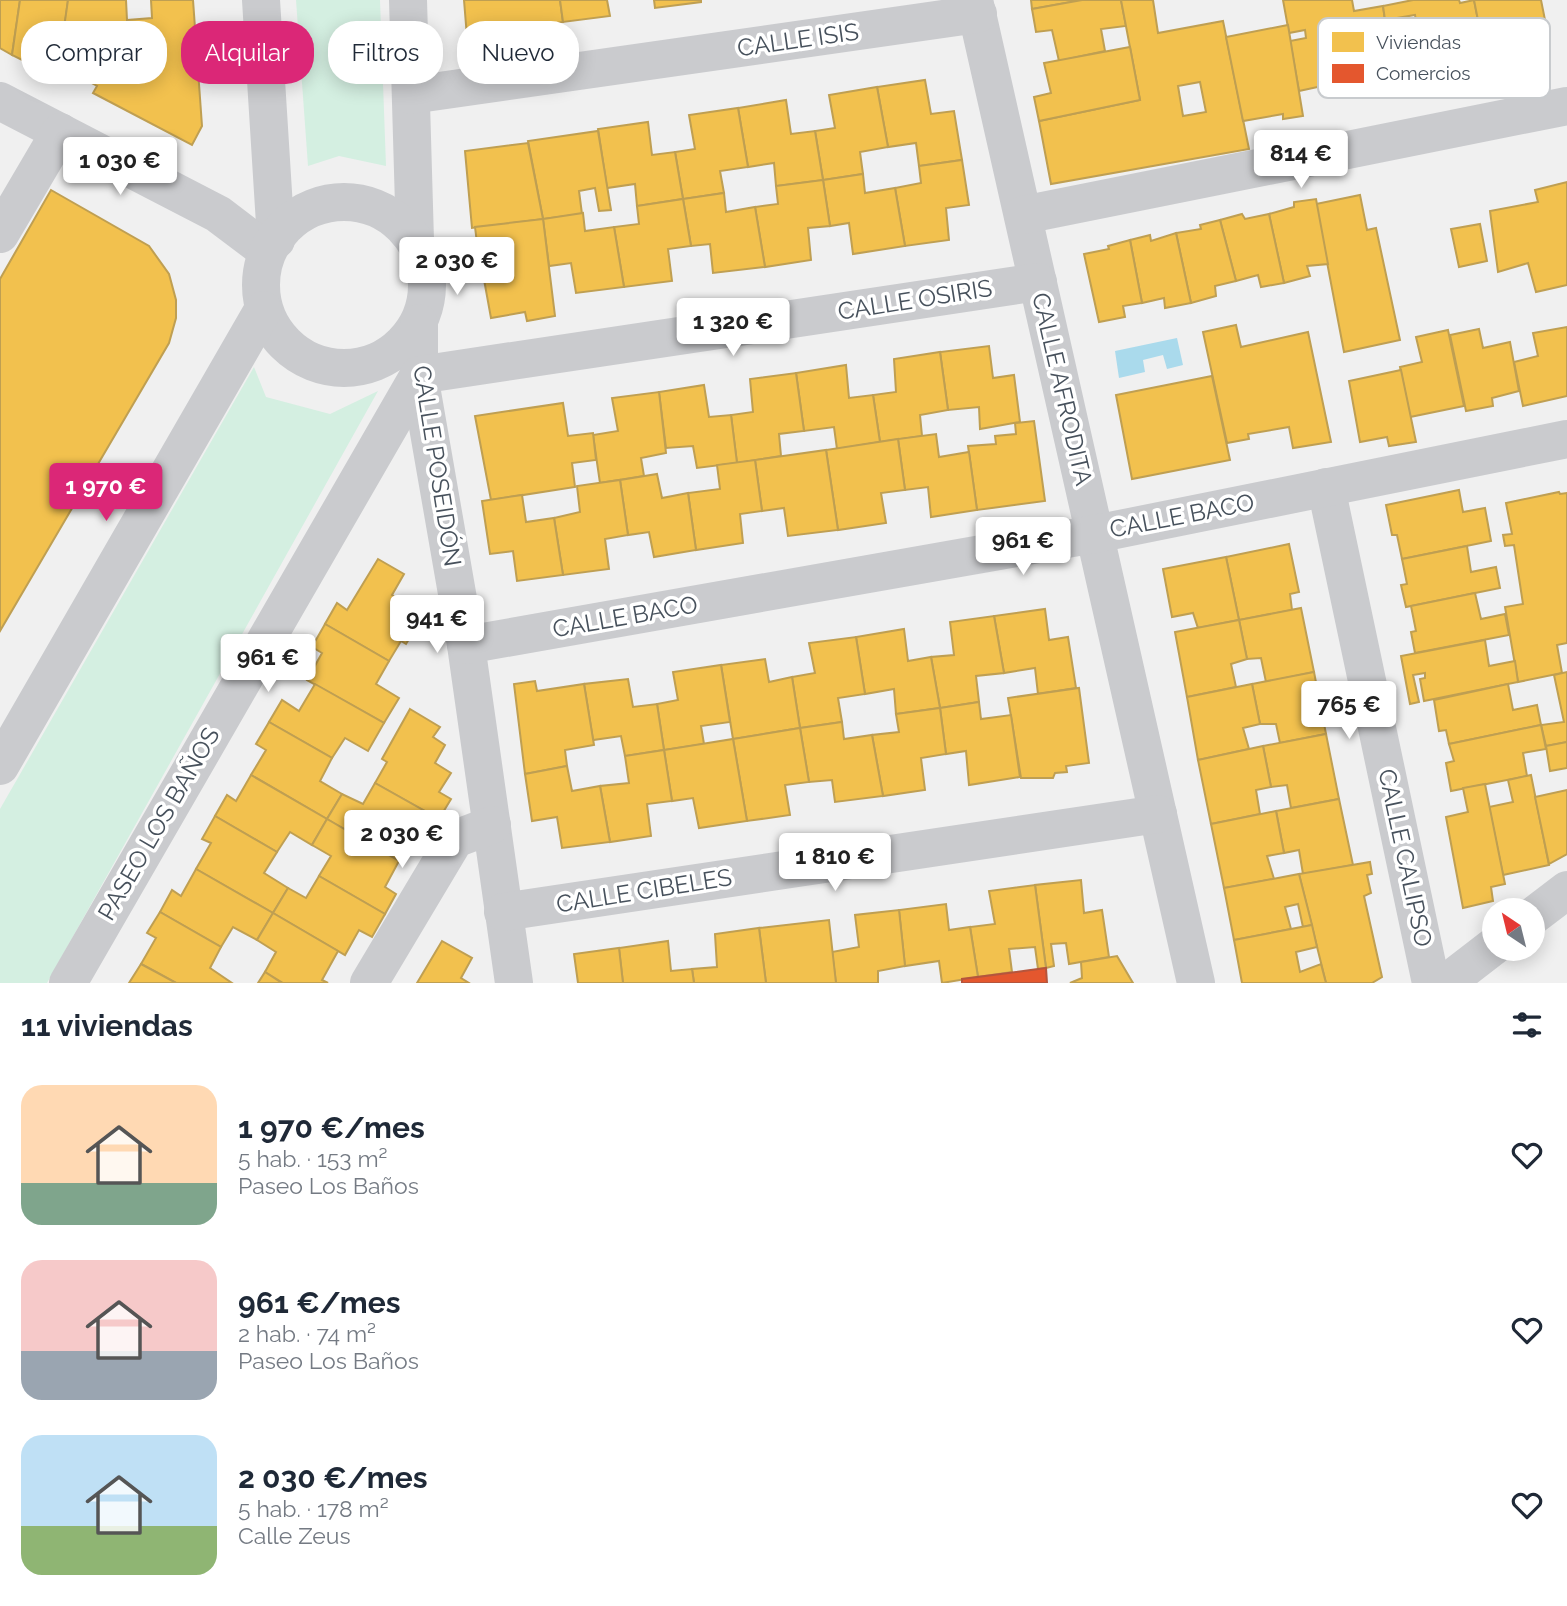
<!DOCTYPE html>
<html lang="es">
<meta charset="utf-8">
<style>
:root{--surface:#fff;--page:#f6f6f7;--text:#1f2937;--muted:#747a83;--accent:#db2777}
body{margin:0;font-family:Raleway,sans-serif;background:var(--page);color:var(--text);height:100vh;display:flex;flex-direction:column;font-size:26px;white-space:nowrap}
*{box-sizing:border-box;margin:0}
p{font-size:23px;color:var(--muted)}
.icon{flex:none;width:38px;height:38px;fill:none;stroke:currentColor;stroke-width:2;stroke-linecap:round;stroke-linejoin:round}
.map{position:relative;height:983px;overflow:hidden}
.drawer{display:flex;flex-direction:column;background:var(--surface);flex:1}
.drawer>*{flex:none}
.banner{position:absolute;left:21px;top:21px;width:700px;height:63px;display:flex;gap:14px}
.needle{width:46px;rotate:325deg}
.buttons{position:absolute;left:1482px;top:898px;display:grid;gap:14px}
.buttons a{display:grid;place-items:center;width:63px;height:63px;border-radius:50%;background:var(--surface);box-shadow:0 4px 18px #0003;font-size:35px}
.price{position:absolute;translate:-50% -60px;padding:0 16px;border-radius:7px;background:#fff;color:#222;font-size:23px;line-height:46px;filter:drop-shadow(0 2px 4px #0008)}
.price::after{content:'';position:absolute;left:50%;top:42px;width:21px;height:16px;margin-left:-10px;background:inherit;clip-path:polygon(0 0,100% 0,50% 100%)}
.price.on{background:var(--accent);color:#fff}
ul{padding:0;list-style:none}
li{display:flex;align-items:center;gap:21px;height:175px;padding:0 21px}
li span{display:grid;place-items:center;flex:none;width:196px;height:140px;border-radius:21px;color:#555}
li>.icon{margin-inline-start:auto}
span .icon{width:84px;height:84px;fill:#fffc;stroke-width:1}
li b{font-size:30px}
h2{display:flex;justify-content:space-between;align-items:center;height:84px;padding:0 21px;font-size:30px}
.tag{padding:0 24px;border-radius:28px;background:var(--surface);box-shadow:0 4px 18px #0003;font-size:24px;line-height:63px}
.tag.on{background:var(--accent);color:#fff}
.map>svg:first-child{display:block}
</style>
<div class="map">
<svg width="1567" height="983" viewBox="0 0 1567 983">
<rect width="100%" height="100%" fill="#f0f0f0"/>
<!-- green -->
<g fill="#d4efe1">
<polygon points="296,0 380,0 386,166 339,156 308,166"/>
<polygon points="254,367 266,397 330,414 378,391 47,983 0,983 0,809"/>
</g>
<!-- water -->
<polygon fill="#aadaec" points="1177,338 1183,365 1167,369 1163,355 1143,360 1145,372 1119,378 1115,351"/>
<!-- homes -->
<g fill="#f2c14e" stroke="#bf9f52" stroke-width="2" fill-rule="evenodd">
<polygon points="0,0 20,0 12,55 0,48"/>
<polygon points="20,0 68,0 58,78 12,55"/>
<polygon points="68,0 126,0 127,20 152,18 151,0 193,0 202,126 192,145 93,93 97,86 88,81 92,51 61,48"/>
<polygon points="464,0 560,0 563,22 467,37"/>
<polygon points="560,0 607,0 610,16 563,22"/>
<polygon points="654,0 701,0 701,2 655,8"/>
<polygon points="1031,0 1082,0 1032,9"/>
<polygon points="1082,0 1121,0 1126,26 1101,29 1105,51 1059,61 1052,30 1036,32 1032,9"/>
<path d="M1121,0h32l5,33 65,-12 26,128 -198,35 -12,-63 101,-21zM1200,82l6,30 -23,4 -5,-30z"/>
<polygon points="1283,0 1352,0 1354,11 1383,6 1385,20 1356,26 1363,70 1334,75 1336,83 1299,91 1290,41 1306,38 1305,30 1289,33"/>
<polygon points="1413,0 1459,0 1460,3 1474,0 1484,51 1460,56 1459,49 1422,55 1415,15 1385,20 1383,6"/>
<polygon points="1474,0 1541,0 1548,35 1541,43 1523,46 1520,55 1514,59 1521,90 1493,96"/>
<polygon points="1288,25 1303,116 1283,119 1283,114 1243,121 1226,37"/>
<polygon points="1130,47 1140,100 1039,121 1034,97 1051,93 1044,63"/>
<polygon points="925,80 931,114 954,111 962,160 919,166 916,143 888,147 877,87"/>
<polygon points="877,87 888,147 860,152 863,174 823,180 815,131 835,128 829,95"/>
<polygon points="786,100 791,134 815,131 823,180 776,186 774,163 748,167 738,108"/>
<polygon points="738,108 748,167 720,171 724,193 683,199 675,152 695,149 689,115"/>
<polygon points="648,122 652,155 675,152 683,199 637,206 635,184 607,188 598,129"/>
<polygon points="598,131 611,210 599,211 595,188 579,191 582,214 543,219 528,141"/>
<polygon points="528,143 543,219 472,228 465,151"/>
<polygon points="962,160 969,205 946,208 949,240 905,246 895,188 921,183 919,166"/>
<polygon points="863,174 865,193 895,188 905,246 853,254 849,223 830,226 823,180"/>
<polygon points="823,180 830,226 808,228 811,260 765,267 755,207 778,204 776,186"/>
<polygon points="1567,182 1567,285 1536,292 1528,263 1498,272 1490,211 1538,202 1535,190"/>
<polygon points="51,190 149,246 169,274 176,300 176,318 169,343 0,631 0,279"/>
<polygon points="724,193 726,212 755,207 765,267 713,273 710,244 691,246 683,199"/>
<polygon points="1360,195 1367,230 1376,228 1400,340 1344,352 1316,204"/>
<polygon points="683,199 691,246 668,249 672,281 624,287 614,227 639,224 637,206"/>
<polygon points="1316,199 1328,264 1307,266 1310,276 1284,283 1269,214 1294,207 1294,202"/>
<polygon points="583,213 585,231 614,227 624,287 576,293 571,263 549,266 543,219"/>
<polygon points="1242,214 1245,219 1269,214 1284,283 1261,287 1258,275 1236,281 1220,220"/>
<polygon points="543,219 555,316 527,321 525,312 491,318 483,274 495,272 493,258 479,259 475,227"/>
<polygon points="1220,220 1236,281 1215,286 1216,296 1191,303 1176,233 1201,229 1200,225"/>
<polygon points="1480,224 1487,261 1459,267 1451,229"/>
<polygon points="1176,233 1191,303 1165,308 1164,298 1142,303 1130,240 1150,235 1151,241"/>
<polygon points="1130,240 1142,303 1123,306 1125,317 1099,322 1084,254 1109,249 1108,246"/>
<polygon points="1236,325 1241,347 1308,332 1331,442 1293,448 1289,427 1248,434 1249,439 1227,443 1203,332"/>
<polygon points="1567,327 1567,396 1523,406 1514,362 1538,356 1533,333"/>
<polygon points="1479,329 1483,348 1510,342 1519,391 1492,398 1493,406 1466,411 1450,335"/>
<polygon points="1448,330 1464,406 1410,417 1400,367 1422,362 1416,337"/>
<polygon points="989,346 993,378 1014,375 1020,422 980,429 979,407 948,410 940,352"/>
<polygon points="940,352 948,410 920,415 922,436 880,442 873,395 896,392 894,359"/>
<polygon points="846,365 849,398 873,395 880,442 837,449 834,427 804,431 796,373"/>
<polygon points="1401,370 1416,442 1389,446 1387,437 1360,442 1349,381"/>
<polygon points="796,373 804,431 779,434 781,456 737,463 731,415 753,412 750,379"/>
<polygon points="1212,376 1230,460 1132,479 1116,395"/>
<polygon points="704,385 709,417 731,415 737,463 697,468 693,446 666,448 659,392"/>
<polygon points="659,392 666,453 641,458 644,476 600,483 593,435 618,431 612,398"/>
<polygon points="563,403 568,436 593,433 596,460 572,463 575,487 491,500 475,416"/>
<polygon points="1034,421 1045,501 977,510 968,446 996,444 995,436 1016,434 1015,423"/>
<polygon points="936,434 939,457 969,452 977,510 931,517 928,487 905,490 898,439"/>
<polygon points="898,439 905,490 881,493 886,523 838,530 826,450"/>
<polygon points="826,450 838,530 788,536 784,508 762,511 755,460"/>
<polygon points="755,460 762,511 740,514 743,543 696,550 688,493 720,489 717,465"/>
<polygon points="657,474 662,498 688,493 696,550 654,557 649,532 628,535 620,480"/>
<polygon points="620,480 628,535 605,539 609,569 563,575 554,518 580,512 577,486"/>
<polygon points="1459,490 1463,512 1485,508 1491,541 1402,559 1397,535 1392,535 1386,505"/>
<polygon points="1559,492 1560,494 1567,493 1567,643 1557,645 1562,673 1518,682 1505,607 1523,604 1514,545 1505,546 1503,535 1512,534 1506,503"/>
<polygon points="522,495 526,522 554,518 563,575 517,581 513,551 490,554 482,501"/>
<polygon points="1289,544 1299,592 1290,594 1292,610 1239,620 1226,557"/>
<polygon points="1467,546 1471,572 1496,567 1500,588 1406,607 1401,585 1407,584 1402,559"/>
<polygon points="1226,557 1239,620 1198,628 1193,613 1172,617 1163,569"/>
<polygon points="378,559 404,574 392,595 424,615 406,644 401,641 389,661 325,624 337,603 347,610"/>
<polygon points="1475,593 1481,619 1505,614 1509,635 1415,653 1411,632 1416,631 1411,606"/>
<polygon points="1301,608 1314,672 1266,682 1261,658 1247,659 1239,620"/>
<polygon points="1045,609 1049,640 1068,637 1076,688 1038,694 1035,668 1004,673 994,616"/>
<polygon points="994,616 1004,673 976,676 979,702 940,708 931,657 954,655 950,622"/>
<polygon points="1239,620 1247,659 1231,664 1236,687 1187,697 1175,632"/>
<polygon points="325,624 389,661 376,684 399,698 384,723 307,680 322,653 312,647"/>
<polygon points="904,629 908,661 931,657 940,708 896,714 894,689 865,694 856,637"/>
<polygon points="856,637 865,694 838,698 842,722 800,728 792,677 815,673 809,643"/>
<polygon points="1485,640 1489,666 1515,661 1518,682 1424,701 1420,679 1425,678 1425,673 1413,675 1419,702 1410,704 1401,656"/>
<polygon points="765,659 769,682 792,677 800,728 733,739 721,665"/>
<polygon points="721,665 730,722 701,726 704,744 664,750 657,704 678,700 673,672"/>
<polygon points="1314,672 1326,734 1280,743 1276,724 1260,724 1252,684"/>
<polygon points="1567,672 1567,742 1546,746 1541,725 1564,722 1554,675"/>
<polygon points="628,679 633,707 657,704 664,750 625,756 621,736 593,740 584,684"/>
<polygon points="535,681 537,691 584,684 594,745 565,750 567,766 525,774 514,684"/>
<polygon points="315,684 384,723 368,751 345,738 332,758 269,722 282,700 299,711"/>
<polygon points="1252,684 1260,724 1243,728 1249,749 1198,760 1187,697"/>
<polygon points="1508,684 1513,710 1537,705 1541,725 1449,744 1446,730 1439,731 1434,700"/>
<polygon points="1079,688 1089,763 1066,766 1067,772 1055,773 1053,778 1021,778 1008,698"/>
<polygon points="979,702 981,719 1011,715 1020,777 969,785 966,751 946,754 940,708"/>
<polygon points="940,708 946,754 921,758 925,790 883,796 872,735 899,732 896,714"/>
<polygon points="410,709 440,727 433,737 445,745 435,763 451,773 439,792 451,799 439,819 375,783 387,762 382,759"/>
<polygon points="269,722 332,758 320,781 342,794 327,819 251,775 266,750 256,744"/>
<polygon points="842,722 844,739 872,735 883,796 835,802 832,780 809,782 800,728"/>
<polygon points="1541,725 1546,749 1523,753 1527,776 1451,791 1446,763 1454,761 1449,744"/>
<polygon points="800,728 809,782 785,785 790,815 747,821 733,739"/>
<polygon points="1326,734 1339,799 1291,808 1287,785 1271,787 1263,746"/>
<polygon points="733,739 747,821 699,828 693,798 672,801 664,750"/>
<polygon points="1567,742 1567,768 1550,771 1546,746"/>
<polygon points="1263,746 1271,787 1256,790 1260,814 1211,824 1198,760"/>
<polygon points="664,750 672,801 647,804 651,836 610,842 600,786 629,783 625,756"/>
<polygon points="567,766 572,791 600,786 610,842 562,848 557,817 532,821 525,774"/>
<polygon points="251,775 327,819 312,845 290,832 277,852 215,816 227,795 236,801"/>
<polygon points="1531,775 1549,865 1503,875 1489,807 1513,802 1508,780"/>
<polygon points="375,783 439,819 426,843 415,835 399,861 327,819 342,794 363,804"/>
<polygon points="1485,784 1505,884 1491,887 1493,901 1463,908 1446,817 1468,812 1463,788"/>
<polygon points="1567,790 1567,854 1549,864 1535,797"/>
<polygon points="1339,799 1353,865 1303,874 1299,850 1284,853 1276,811"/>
<polygon points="1276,811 1284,853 1267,856 1274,879 1224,888 1211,824"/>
<polygon points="215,816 277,852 264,873 288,888 273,913 196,869 211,843 202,839"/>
<polygon points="327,819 399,861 385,887 396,894 385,914 319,876 331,856 312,845"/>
<polygon points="1370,862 1372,874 1367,875 1371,893 1364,896 1382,977 1372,983 1326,983 1299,874"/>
<polygon points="196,869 273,913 257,940 233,927 221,947 160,912 172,890 181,896"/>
<polygon points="1299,874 1312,925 1303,927 1298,904 1285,907 1291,929 1234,940 1224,888"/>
<polygon points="319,876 385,914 372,937 359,930 345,955 273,913 288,888 306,898"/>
<polygon points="1081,880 1084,913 1102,910 1109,957 1069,964 1066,943 1051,944 1054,966 1046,968 1035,885"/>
<polygon points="1035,885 1046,968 1038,969 1035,947 1009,949 1012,972 978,977 970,927 995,924 989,891"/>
<polygon points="946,904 949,930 970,927 978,977 942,983 939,961 905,966 899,910"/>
<polygon points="899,910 905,966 878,971 878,983 836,983 832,952 859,947 855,915"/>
<polygon points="160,912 221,947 210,968 232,983 176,983 141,964 156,938 147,933"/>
<polygon points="273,913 338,951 322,980 328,983 283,983 265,972 276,952 257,940"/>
<polygon points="829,920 836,983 766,983 759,928"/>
<polygon points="1312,925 1317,947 1296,952 1300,972 1321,964 1326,983 1242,983 1234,940"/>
<polygon points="759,928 766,983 694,983 692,969 717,967 715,934"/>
<polygon points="442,941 472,958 461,978 469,983 417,983"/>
<polygon points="668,941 671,971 692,969 694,983 623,983 619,948"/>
<polygon points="619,948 623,983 578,983 574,954"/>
<polygon points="1117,956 1133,983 1070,983 1082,978 1081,962"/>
<polygon points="141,964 156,972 176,983 129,983"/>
<polygon points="265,972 282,983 283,983 258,983"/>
</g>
<!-- shops -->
<polygon fill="#e4572e" stroke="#b5553c" stroke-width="2" points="1046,968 1047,983 962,983 962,979"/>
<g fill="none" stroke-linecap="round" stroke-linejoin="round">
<!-- minor -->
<g stroke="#cacbce" stroke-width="38">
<polyline points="261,0 276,240"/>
<polyline points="408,0 415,240"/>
<polyline points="974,0 1196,983"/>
<polyline points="411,95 978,14"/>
<polyline points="0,101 218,214 267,251"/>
<circle cx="344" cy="285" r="83"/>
<polyline points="1023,215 1567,106"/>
<polyline points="0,234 60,132"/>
<polyline points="419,323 419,375 466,645 514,983"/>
<polyline points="1326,487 1431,983"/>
<polyline points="466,645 1095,534 1567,439"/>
<polyline points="0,766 263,310"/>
<polyline points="503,912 1158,814"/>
<polyline points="1533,916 1567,890"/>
<polyline points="68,983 419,375 1038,282"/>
<polyline points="369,983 455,839 492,825"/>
<polyline points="1446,983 1494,946"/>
</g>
</g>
<g text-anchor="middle" stroke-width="7" stroke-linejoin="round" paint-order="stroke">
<!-- street labels -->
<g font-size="24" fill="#47515c" stroke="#fff">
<text transform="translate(798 40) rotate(-8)" y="8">CALLE ISIS</text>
<text transform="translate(915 300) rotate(-9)" y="8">CALLE OSIRIS</text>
<text transform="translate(1062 389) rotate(77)" y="8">CALLE AFRODITA</text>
<text transform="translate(437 466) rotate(81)" y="8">CALLE POSEIDÓN</text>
<text transform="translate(1182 516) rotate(-11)" y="8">CALLE BACO</text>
<text transform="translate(625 617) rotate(-10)" y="8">CALLE BACO</text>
<text transform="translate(159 824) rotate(-60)" y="8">PASEO LOS BAÑOS</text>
<text transform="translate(1405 858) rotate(78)" y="8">CALLE CALIPSO</text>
<text transform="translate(644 891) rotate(-9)" y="8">CALLE CIBELES</text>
</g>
</g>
<!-- legend -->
<rect x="1318" y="18" width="232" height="80" rx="10" fill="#fff" stroke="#c8cbce" stroke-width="2"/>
<rect x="1332" y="32" width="32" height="20" fill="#f2c14e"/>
<rect x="1332" y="64" width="32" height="19" fill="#e4572e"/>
<g font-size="19" fill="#47515c">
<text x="1376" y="49">Viviendas</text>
<text x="1376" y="80">Comercios</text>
</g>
</svg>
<div class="buttons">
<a><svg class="needle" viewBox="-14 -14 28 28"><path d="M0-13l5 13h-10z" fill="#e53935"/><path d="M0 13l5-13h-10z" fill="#747a83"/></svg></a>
</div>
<b class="price" style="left:1301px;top:190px">814 €</b>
<b class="price" style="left:120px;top:197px">1 030 €</b>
<b class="price" style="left:457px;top:297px">2 030 €</b>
<b class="price" style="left:733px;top:358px">1 320 €</b>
<b class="price on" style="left:106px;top:523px">1 970 €</b>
<b class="price" style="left:1023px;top:577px">961 €</b>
<b class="price" style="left:437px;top:655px">941 €</b>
<b class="price" style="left:268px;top:694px">961 €</b>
<b class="price" style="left:1349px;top:741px">765 €</b>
<b class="price" style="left:402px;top:870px">2 030 €</b>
<b class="price" style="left:835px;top:893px">1 810 €</b>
<div class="banner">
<a class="tag">Comprar</a>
<a class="tag on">Alquilar</a>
<a class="tag">Filtros</a>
<a class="tag">Nuevo</a>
</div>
</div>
<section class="drawer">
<h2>11 viviendas<svg class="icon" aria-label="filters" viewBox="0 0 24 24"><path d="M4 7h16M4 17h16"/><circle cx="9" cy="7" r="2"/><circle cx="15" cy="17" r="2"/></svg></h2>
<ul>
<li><span style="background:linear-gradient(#ffd9b3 70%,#7fa58c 0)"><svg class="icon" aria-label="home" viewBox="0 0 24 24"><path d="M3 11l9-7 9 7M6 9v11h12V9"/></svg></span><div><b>1 970 €/mes</b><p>5 hab. · 153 m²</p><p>Paseo Los Baños</p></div><svg class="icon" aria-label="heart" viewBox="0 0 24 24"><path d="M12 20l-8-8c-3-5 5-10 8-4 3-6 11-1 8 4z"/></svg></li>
<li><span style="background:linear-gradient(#f6c9c9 65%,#9aa5b1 0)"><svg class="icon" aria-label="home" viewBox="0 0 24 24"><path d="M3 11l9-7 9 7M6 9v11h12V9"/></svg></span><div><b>961 €/mes</b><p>2 hab. · 74 m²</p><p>Paseo Los Baños</p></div><svg class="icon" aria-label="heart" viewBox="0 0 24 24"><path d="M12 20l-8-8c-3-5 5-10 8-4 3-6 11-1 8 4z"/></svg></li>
<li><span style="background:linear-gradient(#bfe0f5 65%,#8fb573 0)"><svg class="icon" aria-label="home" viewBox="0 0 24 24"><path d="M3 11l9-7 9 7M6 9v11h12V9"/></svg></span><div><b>2 030 €/mes</b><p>5 hab. · 178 m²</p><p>Calle Zeus</p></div><svg class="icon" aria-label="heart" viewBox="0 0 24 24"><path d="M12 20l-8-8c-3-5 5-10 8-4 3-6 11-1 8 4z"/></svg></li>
</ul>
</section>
